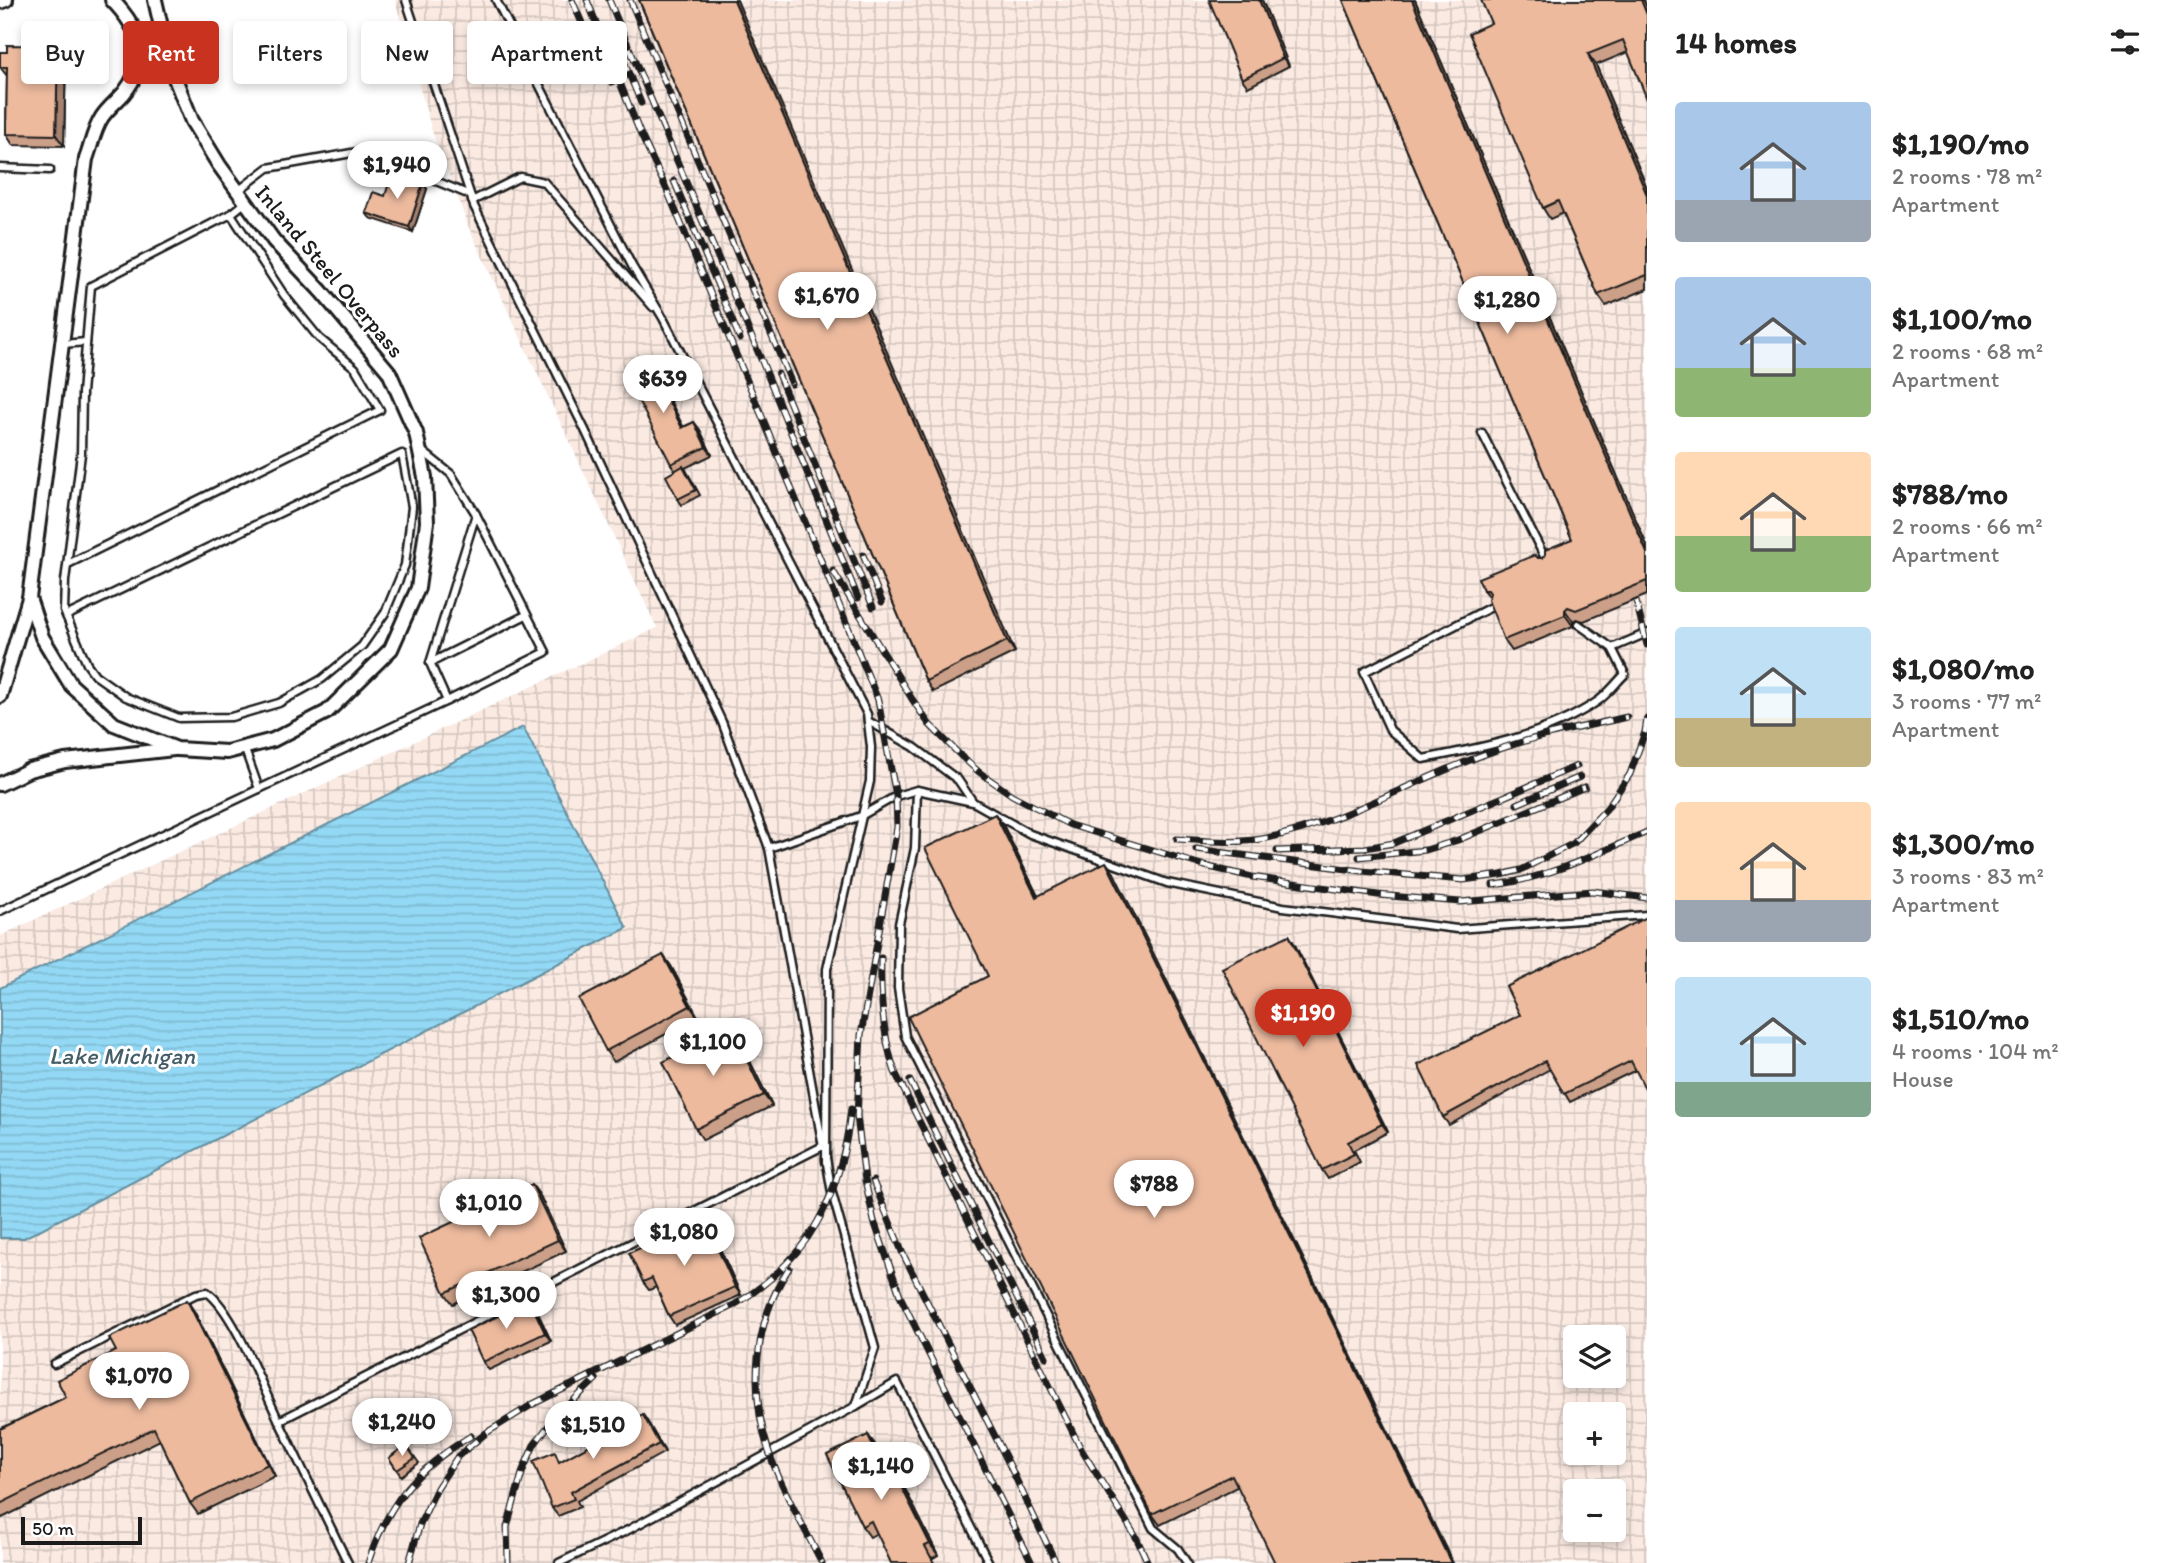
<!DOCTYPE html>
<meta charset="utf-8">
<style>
:root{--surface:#fff;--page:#f6f6f6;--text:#222;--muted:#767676;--accent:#c8321e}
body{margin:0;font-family:Itim,sans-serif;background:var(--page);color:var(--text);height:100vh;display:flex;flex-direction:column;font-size:26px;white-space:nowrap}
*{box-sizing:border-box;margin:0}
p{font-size:23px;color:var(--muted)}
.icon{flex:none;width:38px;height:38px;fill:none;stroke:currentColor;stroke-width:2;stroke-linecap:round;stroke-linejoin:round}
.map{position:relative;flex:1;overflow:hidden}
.drawer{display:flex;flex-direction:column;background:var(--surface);width:525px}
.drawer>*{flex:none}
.hud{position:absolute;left:21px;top:21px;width:665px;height:63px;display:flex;gap:14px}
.buttons{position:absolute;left:1563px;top:1325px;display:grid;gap:14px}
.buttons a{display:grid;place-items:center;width:63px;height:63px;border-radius:7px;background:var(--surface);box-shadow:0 4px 10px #0003;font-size:35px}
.scale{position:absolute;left:21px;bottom:18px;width:121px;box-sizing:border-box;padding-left:7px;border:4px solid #1c1c1c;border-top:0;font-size:19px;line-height:24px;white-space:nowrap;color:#1c1c1c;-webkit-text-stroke:5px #fff;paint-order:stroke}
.price{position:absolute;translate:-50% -60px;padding:0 16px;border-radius:24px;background:#fff;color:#222;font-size:23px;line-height:46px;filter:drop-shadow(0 2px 4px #0008)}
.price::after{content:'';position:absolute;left:50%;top:42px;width:21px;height:16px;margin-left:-10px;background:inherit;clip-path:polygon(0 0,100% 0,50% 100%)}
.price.active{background:var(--accent);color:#fff}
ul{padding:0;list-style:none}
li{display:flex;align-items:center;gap:21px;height:175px;padding:0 28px}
li span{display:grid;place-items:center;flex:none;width:196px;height:140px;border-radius:7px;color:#555}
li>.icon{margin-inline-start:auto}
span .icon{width:84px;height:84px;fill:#fffc;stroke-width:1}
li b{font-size:30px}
h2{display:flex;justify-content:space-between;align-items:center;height:84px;padding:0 28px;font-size:30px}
.pill{padding:0 24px;border-radius:7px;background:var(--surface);box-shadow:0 4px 10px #0003;font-size:24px;line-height:63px}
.pill.active{background:var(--accent);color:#fff}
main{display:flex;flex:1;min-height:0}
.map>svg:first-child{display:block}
</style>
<main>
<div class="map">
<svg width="1647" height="1563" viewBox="0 0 1647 1563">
<defs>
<pattern id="industrial-grid" width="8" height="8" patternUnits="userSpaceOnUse" patternTransform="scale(1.75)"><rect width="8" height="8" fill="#faeae2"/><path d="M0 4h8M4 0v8" fill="none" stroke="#d6c8c1"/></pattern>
<pattern id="water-rules" width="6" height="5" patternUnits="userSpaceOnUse" patternTransform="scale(1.75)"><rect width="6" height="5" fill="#93d9f5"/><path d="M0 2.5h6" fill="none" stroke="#7ebad1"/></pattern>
</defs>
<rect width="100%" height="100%" fill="#fff"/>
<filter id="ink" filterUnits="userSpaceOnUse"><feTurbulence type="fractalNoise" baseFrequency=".0143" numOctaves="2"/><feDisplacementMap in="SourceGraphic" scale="14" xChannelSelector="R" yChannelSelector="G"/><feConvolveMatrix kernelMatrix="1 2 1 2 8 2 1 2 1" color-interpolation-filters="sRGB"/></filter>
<g filter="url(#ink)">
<!-- industrial -->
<path fill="url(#industrial-grid)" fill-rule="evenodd" d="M395,0h1252v1563h-1647v-325h24l603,-310 -104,-200 -523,260v-52l657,-308 -188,-400 -37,-97zM1575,1337h39v39h-39zM1575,1414h39v38h-39zM1575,1491h39v39h-39z"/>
<!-- water -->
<polygon fill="url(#water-rules)" stroke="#638d9e" stroke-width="2" points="523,727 627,928 24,1238 0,1238 0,988"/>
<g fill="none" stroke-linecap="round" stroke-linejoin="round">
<defs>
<g id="service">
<polyline points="406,0 474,206 585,430 722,722 769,848 861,816 896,796 917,790 973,802 1030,834 1167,883 1283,907 1457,929 1647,915"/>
<polyline points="496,0 632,266 663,318 867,714 871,747 870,781 827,969 826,1162"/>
<polyline points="0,168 50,170"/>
<polyline points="238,191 268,168 363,151 470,195"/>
<polyline points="472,201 520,177 544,182 653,307"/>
<polyline points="63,344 86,342"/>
<polyline points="1482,433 1547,562"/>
<polyline points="68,564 380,410 355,368 319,338 284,295 231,214"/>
<path d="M1493,606l-129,66 26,58 33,29c58,-11 126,-24 175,-58 10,-7 18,-18 27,-27l-13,-26"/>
<polyline points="66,616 402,454 412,507 405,565 385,613 362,646 322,679 279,703 231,717 179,718 126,697 95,675 87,664 64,611 65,581 81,454 82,393 91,286 231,214 246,202"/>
<polyline points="1578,624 1612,648 1647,633"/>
<polyline points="430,663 476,514"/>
<polyline points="447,701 430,663 526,615"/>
<polyline points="868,721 914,747 958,780 973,802"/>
<polyline points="244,747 259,789 447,701 546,652 476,514 451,474 421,450"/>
<polyline points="917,790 915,848 899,924 898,988 905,1036 1153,1528 1178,1549 1187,1563"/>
<polyline points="769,848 823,1147"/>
<polyline points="0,911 259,789"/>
<path d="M54,1364l142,-70 11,-2c27,19 56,97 72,129"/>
<polyline points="856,1406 897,1382 989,1563"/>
<polyline points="348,1563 279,1421 823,1146"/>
<polyline points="559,1563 628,1530 856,1406 875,1348 832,1193 826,1158"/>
</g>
<g id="minor">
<path d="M112,0c28,29 40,58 12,93 -7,8 -16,15 -22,24 -8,12 -11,29 -16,42l-57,439 13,39 29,48 43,39 63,25 50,3 46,-12 54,-28 64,-63 27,-61 9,-66 -2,-45 -9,-44 -27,-61 -68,-81 -47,-50 -55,-76 -27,-44 -22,-55 -15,-66"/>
<polyline points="0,2 6,0"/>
<polyline points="0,696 29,598"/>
<polyline points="0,784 29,770 65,761 174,749"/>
</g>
</defs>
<!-- service casing -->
<use href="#service" stroke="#1c1c1c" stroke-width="11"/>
<!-- minor casing -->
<use href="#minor" stroke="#1c1c1c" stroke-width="18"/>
<!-- service -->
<use href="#service" stroke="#fff" stroke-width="6"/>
<!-- minor -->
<use href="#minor" stroke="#fff" stroke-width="12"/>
<defs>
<g id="rail">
<polyline points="572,0 592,46 612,82"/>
<polyline points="587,0 640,133 666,188 754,397 878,700 896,796 897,827 861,1035 857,1116 865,1180 874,1221 901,1298 1032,1563"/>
<polyline points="609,0 763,364 858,598"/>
<polyline points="630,0 792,384"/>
<polyline points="613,35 641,103"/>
<polyline points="674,181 740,339"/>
<polyline points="778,374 873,607"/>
<polyline points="863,555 882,602"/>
<polyline points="833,571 912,699 929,724 962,757 979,772 1012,795 1070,825 1205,866 1252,877 1378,895 1460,902 1593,891 1647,898"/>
<polyline points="1636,601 1647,645"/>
<polyline points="1517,804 1580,777"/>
<path d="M1177,839c30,2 61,5 90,-1 80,-16 153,-62 230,-88 42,-15 87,-23 130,-33"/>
<polyline points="1196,849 1362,871 1463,880 1501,875 1521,870 1574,843 1607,808 1630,774 1645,732 1647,719"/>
<polyline points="1277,851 1365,848 1394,843 1577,766"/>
<polyline points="1359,857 1426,850 1458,840 1585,787"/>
<path d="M1493,885c54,-6 105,-32 154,-53"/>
<path d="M881,958c-1,36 2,79 14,114l186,377 55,88 12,26"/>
<polyline points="910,1081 1046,1357"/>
<polyline points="873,1181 903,1254 1008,1462 1056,1563"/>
<path d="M789,1268c-36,55 -40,123 -20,184 13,38 35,75 53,111"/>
<path d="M368,1563c20,-61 48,-94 103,-127"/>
<path d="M409,1563l11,-39 17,-36 21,-32 28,-23 47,-29 201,-99c76,-46 107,-109 117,-196"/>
<polyline points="508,1563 507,1527 523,1470 534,1445 552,1421 596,1379"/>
</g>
</defs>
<!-- rail casing -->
<use href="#rail" stroke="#1c1c1c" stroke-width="7"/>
<!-- rail -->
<use href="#rail" stroke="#fff" stroke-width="4.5" stroke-dasharray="13" stroke-linecap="butt"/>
</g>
<!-- wall -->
<g fill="#cca088" stroke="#1c1c1c" stroke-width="2">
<polygon points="639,0 1015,652 933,692 926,681"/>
<polygon points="1262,0 1289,66 1248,87 1242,79"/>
<polygon points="1343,0 1415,0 1647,546 1647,595 1584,621 1576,619 1573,621 1573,626 1512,651 1504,640 1489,597 1483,590 1538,558 1542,558 1572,539"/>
<polygon points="1644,0 1628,52 1596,65 1647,188 1647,289 1606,306 1598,295 1563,213 1550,219 1543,208 1491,23"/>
<polygon points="58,46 66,57 64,146 13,145 6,134 7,76 0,67"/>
<polygon points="427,189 413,232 370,218 366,213 385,196"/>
<polygon points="654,369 683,427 694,422 700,430 712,455 685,468 700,495 682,505 678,499 675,470 671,464"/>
<polygon points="995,814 1003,825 1038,896 1114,873 1237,1487 1160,1525 1152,1514"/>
<polygon points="1647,917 1636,1070 1570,1102 1550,1069 1449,1125 1443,1117 1520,1015"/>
<polygon points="1294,943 1388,1132 1354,1150 1360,1162 1328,1179 1322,1170"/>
<polygon points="663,955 671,966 698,1017 614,1062 606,1051"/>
<polygon points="739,1039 772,1106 703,1140 696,1129"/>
<polygon points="532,1185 540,1196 566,1251 453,1304 445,1293"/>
<polygon points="704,1219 710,1227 741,1295 675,1325 669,1316 656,1287 649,1290 643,1282"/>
<polygon points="536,1309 551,1341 489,1370 483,1362"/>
<polygon points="194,1311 275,1476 198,1514 190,1503 160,1440 2,1518 0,1516 0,1429 66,1397 116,1351"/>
<polygon points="643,1415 665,1452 577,1501 580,1507 558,1516 552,1508 561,1461"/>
<polygon points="868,1435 876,1446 885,1466 898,1475 938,1555 933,1558 877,1533 870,1537 862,1526"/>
<polygon points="406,1445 419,1463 401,1476 389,1458"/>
</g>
<!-- shaded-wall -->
<g fill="#a6826f" stroke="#1c1c1c" stroke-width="2">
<polygon points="734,0 737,0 1015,652 1007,641"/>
<polygon points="1259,0 1262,0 1289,66 1283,58"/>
<polygon points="1412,0 1415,0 1647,546 1647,553"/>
<polygon points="1641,0 1644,0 1647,7 1647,15"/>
<polygon points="58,46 66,57 64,146 56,135"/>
<polygon points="1588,54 1596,65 1647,188 1647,195"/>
<polygon points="423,183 427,189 413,232 409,227"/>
<polygon points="648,361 654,369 688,436 682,428"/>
<polygon points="694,422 700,430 712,455 706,447"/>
<polygon points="1565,610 1573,621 1573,626 1565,615"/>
<polygon points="995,814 1003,825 1044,909 1036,897"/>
<polygon points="1106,862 1114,873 1453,1563 1451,1563"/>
<polygon points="1289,935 1294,943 1388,1132 1382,1124"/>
<polygon points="663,955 671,966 698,1017 690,1006"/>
<polygon points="731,1028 739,1039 772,1106 764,1095"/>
<polygon points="532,1185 540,1196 566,1251 558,1240"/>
<polygon points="704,1219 710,1227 741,1295 735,1287"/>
<polygon points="187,1300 194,1311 275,1476 268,1464"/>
<polygon points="530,1301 536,1309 551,1341 545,1333"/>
<polygon points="643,1415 649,1424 665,1452 659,1444"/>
<polygon points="868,1435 876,1446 891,1478 883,1467"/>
<polygon points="890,1464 898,1475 938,1555 930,1544"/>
</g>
<!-- building -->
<g fill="#edba9e" stroke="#1c1c1c" stroke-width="2">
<polygon points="639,0 734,0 1007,641 926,681"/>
<polygon points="1209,0 1259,0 1283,58 1242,79"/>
<polygon points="1343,0 1412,0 1647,553 1647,581 1576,610 1568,607 1565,610 1565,615 1504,640 1488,600 1490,593 1488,590 1483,590 1478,578 1535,555 1538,558 1542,558 1545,555 1545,550 1572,539"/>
<polygon points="1481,0 1641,0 1647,15 1647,99 1623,40 1588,54 1647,195 1647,275 1598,295 1558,201 1543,208 1469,33 1491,23"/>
<polygon points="7,45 58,46 56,135 6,134 7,67 0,67 0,52 7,52"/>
<polygon points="392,173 423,183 409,227 366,213 373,192 385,196"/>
<polygon points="648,361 682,428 694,422 706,447 671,464 624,373"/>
<polygon points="683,466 696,490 678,499 666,476"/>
<polygon points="995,814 1036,897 1106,862 1451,1563 1275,1563 1232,1475 1152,1514 908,1017 988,976 925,848"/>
<polygon points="1647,917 1647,1092 1631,1061 1564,1094 1545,1061 1443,1117 1418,1065 1520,1015 1506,987"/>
<polygon points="1289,935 1382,1124 1348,1142 1354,1154 1322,1170 1222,968"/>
<polygon points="663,955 690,1006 606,1051 579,999"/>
<polygon points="731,1028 764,1095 696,1129 663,1062"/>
<polygon points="532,1185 558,1240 445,1293 419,1238"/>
<polygon points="704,1219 735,1287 669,1316 652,1278 643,1282 629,1253"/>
<polygon points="187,1300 268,1464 190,1503 154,1428 0,1504 0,1429 66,1397 57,1380 116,1351 109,1338"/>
<polygon points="530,1301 545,1333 483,1362 468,1330"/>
<polygon points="643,1415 659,1444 571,1492 574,1499 552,1508 533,1461 555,1452 559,1462"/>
<polygon points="868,1435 883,1467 890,1464 930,1544 925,1546 934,1563 891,1563 871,1521 862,1526 827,1455"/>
<polygon points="406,1445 415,1458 397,1470 389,1458"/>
</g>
</g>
<g text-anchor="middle" stroke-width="6" stroke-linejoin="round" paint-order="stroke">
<!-- street labels -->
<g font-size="23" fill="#1c1c1c" stroke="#fff">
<text transform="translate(330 271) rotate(50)" y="8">Inland Steel Overpass</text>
</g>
<!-- water labels -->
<g font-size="24" font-style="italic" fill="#465e68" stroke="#fff">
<text x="122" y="1064">Lake Michigan</text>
</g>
</g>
</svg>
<div class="buttons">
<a><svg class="icon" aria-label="layers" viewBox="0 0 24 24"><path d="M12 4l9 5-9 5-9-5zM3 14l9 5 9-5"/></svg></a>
<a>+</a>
<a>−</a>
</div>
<div class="scale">50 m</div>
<b class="price" style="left:397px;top:201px">$1,940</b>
<b class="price" style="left:827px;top:332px">$1,670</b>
<b class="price" style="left:1507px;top:336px">$1,280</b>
<b class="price" style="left:663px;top:415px">$639</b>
<b class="price active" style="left:1303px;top:1049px">$1,190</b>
<b class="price" style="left:713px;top:1078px">$1,100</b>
<b class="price" style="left:1154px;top:1220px">$788</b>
<b class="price" style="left:489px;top:1239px">$1,010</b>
<b class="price" style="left:684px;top:1268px">$1,080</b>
<b class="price" style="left:506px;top:1331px">$1,300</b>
<b class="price" style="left:139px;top:1412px">$1,070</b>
<b class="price" style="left:402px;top:1458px">$1,240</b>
<b class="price" style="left:593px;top:1461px">$1,510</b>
<b class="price" style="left:881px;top:1502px">$1,140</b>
<div class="hud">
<a class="pill">Buy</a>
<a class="pill active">Rent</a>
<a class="pill">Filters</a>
<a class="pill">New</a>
<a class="pill">Apartment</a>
</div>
</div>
<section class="drawer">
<h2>14 homes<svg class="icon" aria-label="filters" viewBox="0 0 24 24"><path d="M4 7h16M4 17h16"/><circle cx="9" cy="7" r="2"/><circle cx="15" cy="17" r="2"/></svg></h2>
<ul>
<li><span style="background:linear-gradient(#a9c7e8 70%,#9aa5b1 0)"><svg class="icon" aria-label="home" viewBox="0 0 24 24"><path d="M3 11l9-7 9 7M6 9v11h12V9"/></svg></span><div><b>$1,190/mo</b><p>2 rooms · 78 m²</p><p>Apartment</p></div></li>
<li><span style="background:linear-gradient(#a9c7e8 65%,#8fb573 0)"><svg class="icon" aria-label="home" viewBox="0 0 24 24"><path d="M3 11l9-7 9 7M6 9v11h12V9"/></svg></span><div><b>$1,100/mo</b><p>2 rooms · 68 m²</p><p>Apartment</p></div></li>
<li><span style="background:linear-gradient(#ffd9b3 60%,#8fb573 0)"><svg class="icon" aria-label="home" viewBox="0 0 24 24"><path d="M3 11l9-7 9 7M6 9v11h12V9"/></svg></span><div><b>$788/mo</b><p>2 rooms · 66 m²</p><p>Apartment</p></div></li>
<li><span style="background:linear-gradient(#bfe0f5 65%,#c2b280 0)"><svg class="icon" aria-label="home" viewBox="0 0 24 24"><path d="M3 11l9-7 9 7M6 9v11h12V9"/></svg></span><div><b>$1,080/mo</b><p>3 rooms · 77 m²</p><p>Apartment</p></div></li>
<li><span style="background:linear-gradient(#ffd9b3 70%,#9aa5b1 0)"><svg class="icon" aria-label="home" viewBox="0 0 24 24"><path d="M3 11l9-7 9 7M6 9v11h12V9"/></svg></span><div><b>$1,300/mo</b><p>3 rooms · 83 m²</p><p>Apartment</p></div></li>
<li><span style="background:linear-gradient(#bfe0f5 75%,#7fa58c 0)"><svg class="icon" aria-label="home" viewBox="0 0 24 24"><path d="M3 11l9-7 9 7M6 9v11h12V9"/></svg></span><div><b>$1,510/mo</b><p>4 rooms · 104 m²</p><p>House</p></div></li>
</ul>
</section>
</main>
